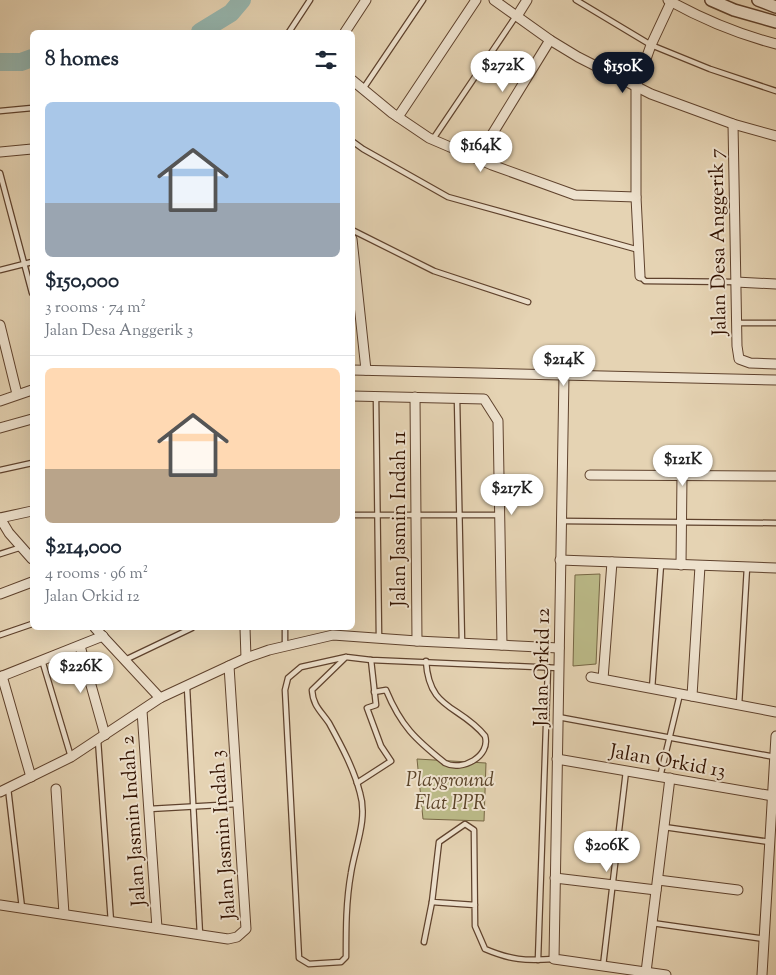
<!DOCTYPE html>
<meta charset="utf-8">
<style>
:root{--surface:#fff;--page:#f6f6f7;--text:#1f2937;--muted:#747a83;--line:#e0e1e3;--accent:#111827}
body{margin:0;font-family:"Sorts Mill Goudy",serif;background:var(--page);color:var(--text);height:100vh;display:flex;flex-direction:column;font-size:19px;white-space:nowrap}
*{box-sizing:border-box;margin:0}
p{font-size:16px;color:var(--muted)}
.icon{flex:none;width:28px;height:28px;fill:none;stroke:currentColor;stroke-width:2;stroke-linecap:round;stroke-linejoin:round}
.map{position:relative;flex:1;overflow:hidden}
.drawer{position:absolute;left:30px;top:30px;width:325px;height:600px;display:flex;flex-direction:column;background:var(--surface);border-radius:8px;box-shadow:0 5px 20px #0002}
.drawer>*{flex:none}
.price{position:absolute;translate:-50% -42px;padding:0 11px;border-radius:18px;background:#fff;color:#222;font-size:16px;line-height:32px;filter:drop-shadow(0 1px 2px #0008)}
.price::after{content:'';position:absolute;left:50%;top:30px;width:15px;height:11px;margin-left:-8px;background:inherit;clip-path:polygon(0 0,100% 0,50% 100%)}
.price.on{background:var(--accent);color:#fff}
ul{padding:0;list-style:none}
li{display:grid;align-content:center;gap:10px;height:265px;padding:0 15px}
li+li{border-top:1px solid var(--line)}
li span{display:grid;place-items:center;height:155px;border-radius:8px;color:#555}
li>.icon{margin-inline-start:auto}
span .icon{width:90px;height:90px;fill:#fffc;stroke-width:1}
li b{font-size:21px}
h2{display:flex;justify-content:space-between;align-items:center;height:60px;padding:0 15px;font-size:21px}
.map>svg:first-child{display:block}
</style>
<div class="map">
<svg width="776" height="975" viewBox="0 0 776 975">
<rect width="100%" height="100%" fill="#e5d3b3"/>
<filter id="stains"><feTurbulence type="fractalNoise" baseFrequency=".004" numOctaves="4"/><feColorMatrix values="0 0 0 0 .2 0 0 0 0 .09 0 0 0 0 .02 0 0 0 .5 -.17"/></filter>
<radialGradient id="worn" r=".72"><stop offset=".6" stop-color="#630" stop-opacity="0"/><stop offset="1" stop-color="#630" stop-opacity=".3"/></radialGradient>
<!-- green -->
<g fill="#bbba88" stroke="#766644">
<polygon points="600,574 596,664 573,666 575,575"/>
<polygon points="417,759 486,763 484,821 423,819"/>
</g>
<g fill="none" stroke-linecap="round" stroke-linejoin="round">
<!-- river -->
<g stroke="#96b7b0" stroke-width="18">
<polyline points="200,32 231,13 242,0"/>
<polyline points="0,62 21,62 32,58"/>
</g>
<defs>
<g id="service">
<polyline points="576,0 651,45 710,69 776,91"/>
<polyline points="289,32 310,0"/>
<polyline points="363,89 423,0"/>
<polyline points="0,111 32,108"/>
<polyline points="433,139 516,16"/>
<polyline points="352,141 363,149 448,197 639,250"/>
<polyline points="0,173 32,293"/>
<polyline points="352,230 434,271 528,302"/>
<polyline points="0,270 32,262"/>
<polyline points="640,276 645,281 736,282"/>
<polyline points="737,323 776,323"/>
<polyline points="376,396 379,638"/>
<polyline points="457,398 462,643"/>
<polyline points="0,470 32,463"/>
<polyline points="352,515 500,515"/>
<polyline points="561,521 776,523"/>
<polyline points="0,554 22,547"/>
<polyline points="285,628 285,646"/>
<polyline points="0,635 32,624"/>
<path d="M346,657l-34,33c1,16 9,21 17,33 12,22 25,46 31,70 8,26 -5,54 -9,80 -5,28 -5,55 -5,84l-5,5 -32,2 -10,-6 -14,-268 3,-12 13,-11 45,-10 25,3 188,8"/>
<polyline points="42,660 71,757"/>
<polyline points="125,660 192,628"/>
<polyline points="187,687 200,935"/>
<polyline points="652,689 661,564"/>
<path d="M374,692l12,-2c15,36 29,49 59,73 17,9 46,-7 40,-27 -26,-32 -56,-25 -59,-75"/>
<polyline points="739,705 747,567"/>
<polyline points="558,717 775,757"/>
<polyline points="98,740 111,922"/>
<polyline points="660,777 680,694"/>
<polyline points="357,783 391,761 381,746 367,708 376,705 371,660"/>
<polyline points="8,788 22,908"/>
<polyline points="149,809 237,804"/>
<polyline points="664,827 770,842"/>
<path d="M475,905l-43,-3 7,-60 26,-18 9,6 1,96 10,23c26,11 40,12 69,10"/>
<polyline points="652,923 765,939"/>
<polyline points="424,942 432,902"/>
<polyline points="538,960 548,667"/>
<polyline points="603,966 626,771"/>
</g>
<g id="minor">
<polyline points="494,0 550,40 578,57 651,94 733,124 776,136"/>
<path d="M668,0c34,19 70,34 108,44"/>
<polyline points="517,16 527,0"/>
<polyline points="345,32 366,0"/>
<polyline points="352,80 392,113 429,138 492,165 575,195 636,197"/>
<polyline points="398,117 476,0"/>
<polyline points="733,124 737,346 739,359 750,363 776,364"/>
<polyline points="0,152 32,149"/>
<polyline points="477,159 550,40"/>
<polyline points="352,239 366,370"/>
<polyline points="640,276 636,197 636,87 651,45 672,0"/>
<polyline points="736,282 776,284"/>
<polyline points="0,325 17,394"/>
<polyline points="352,370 776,380"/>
<polyline points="564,375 554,959 666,975"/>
<polyline points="352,396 484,399 498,421 502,645"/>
<polyline points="415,397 417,641"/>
<polyline points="0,401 32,390"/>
<polyline points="0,428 32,419"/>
<polyline points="590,475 776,476"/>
<polyline points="0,518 9,533 32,559"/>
<polyline points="0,518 32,511"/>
<polyline points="560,560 776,568"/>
<polyline points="681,565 682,476"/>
<polyline points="0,594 32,582"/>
<polyline points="95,628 160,698"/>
<polyline points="245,628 246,658"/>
<polyline points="80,646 105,735"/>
<polyline points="2,676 31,777"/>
<polyline points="0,677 103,636"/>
<polyline points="591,677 776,712"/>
<polyline points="603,679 612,562"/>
<polyline points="692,696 700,566"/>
<polyline points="142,711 157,928"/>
<polyline points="557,759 773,796"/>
<polyline points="56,789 64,914"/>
<polyline points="0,792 71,757 160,698 246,658 269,650 333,635 417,641 559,648"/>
<polyline points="555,878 656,890"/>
<polyline points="658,880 738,890"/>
<polyline points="0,905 228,939 237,937 246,929 229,666"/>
<polyline points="646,972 670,778"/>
<polyline points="762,975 776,736"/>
</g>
<g id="tertiary">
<polyline points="711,0 734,10 776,22"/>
<polyline points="758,0 776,7"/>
</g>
</defs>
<!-- service casing -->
<use href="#service" stroke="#5f422d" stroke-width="7"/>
<!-- minor casing -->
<use href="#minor" stroke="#5f422d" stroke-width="11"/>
<!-- tertiary casing -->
<use href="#tertiary" stroke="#5f422d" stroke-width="14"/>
<!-- service -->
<use href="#service" stroke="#eee2ce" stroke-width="4.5"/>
<!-- minor -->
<use href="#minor" stroke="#eee2ce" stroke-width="9"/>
<!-- tertiary -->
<use href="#tertiary" stroke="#eee2ce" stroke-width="11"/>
</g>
<g text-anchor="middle" stroke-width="4" stroke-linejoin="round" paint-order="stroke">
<!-- street labels -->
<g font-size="20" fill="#321200" stroke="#eee2ce">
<text transform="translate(717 242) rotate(-91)" y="7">Jalan Desa Anggerik 7</text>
<text transform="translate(398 519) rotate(-90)" y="7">Jalan Jasmin Indah 11</text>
<text transform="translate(541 667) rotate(-89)" y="7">Jalan Orkid 12</text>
<text transform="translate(668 760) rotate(10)" y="7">Jalan Orkid 13</text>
<text transform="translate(132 821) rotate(-94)" y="7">Jalan Jasmin Indah 2</text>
<text transform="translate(222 835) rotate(-94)" y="7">Jalan Jasmin Indah 3</text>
</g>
<!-- park labels -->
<g font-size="20" font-style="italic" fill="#5b4429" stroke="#eee2ce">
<text x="450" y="786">Playground<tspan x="450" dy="23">Flat PPR</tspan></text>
</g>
</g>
<rect width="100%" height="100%" filter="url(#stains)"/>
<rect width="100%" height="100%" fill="url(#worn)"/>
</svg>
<b class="price" style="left:503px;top:93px">$272K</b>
<b class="price on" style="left:623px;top:94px">$150K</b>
<b class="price" style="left:481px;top:173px">$164K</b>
<b class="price" style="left:564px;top:387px">$214K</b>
<b class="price" style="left:683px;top:487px">$121K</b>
<b class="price" style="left:512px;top:516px">$217K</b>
<b class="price" style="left:81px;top:694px">$226K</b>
<b class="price" style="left:607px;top:873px">$206K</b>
<section class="drawer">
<h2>8 homes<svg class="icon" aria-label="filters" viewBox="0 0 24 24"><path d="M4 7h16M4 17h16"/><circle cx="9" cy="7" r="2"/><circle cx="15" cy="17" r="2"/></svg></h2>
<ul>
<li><span style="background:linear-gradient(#a9c7e8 65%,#9aa5b1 0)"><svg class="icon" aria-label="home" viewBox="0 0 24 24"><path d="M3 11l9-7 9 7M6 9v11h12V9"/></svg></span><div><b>$150,000</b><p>3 rooms · 74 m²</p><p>Jalan Desa Anggerik 3</p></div></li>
<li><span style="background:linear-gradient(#ffd9b3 65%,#b9a48a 0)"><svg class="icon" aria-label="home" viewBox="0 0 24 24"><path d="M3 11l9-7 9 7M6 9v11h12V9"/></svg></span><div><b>$214,000</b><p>4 rooms · 96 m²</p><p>Jalan Orkid 12</p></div></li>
</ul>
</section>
</div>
